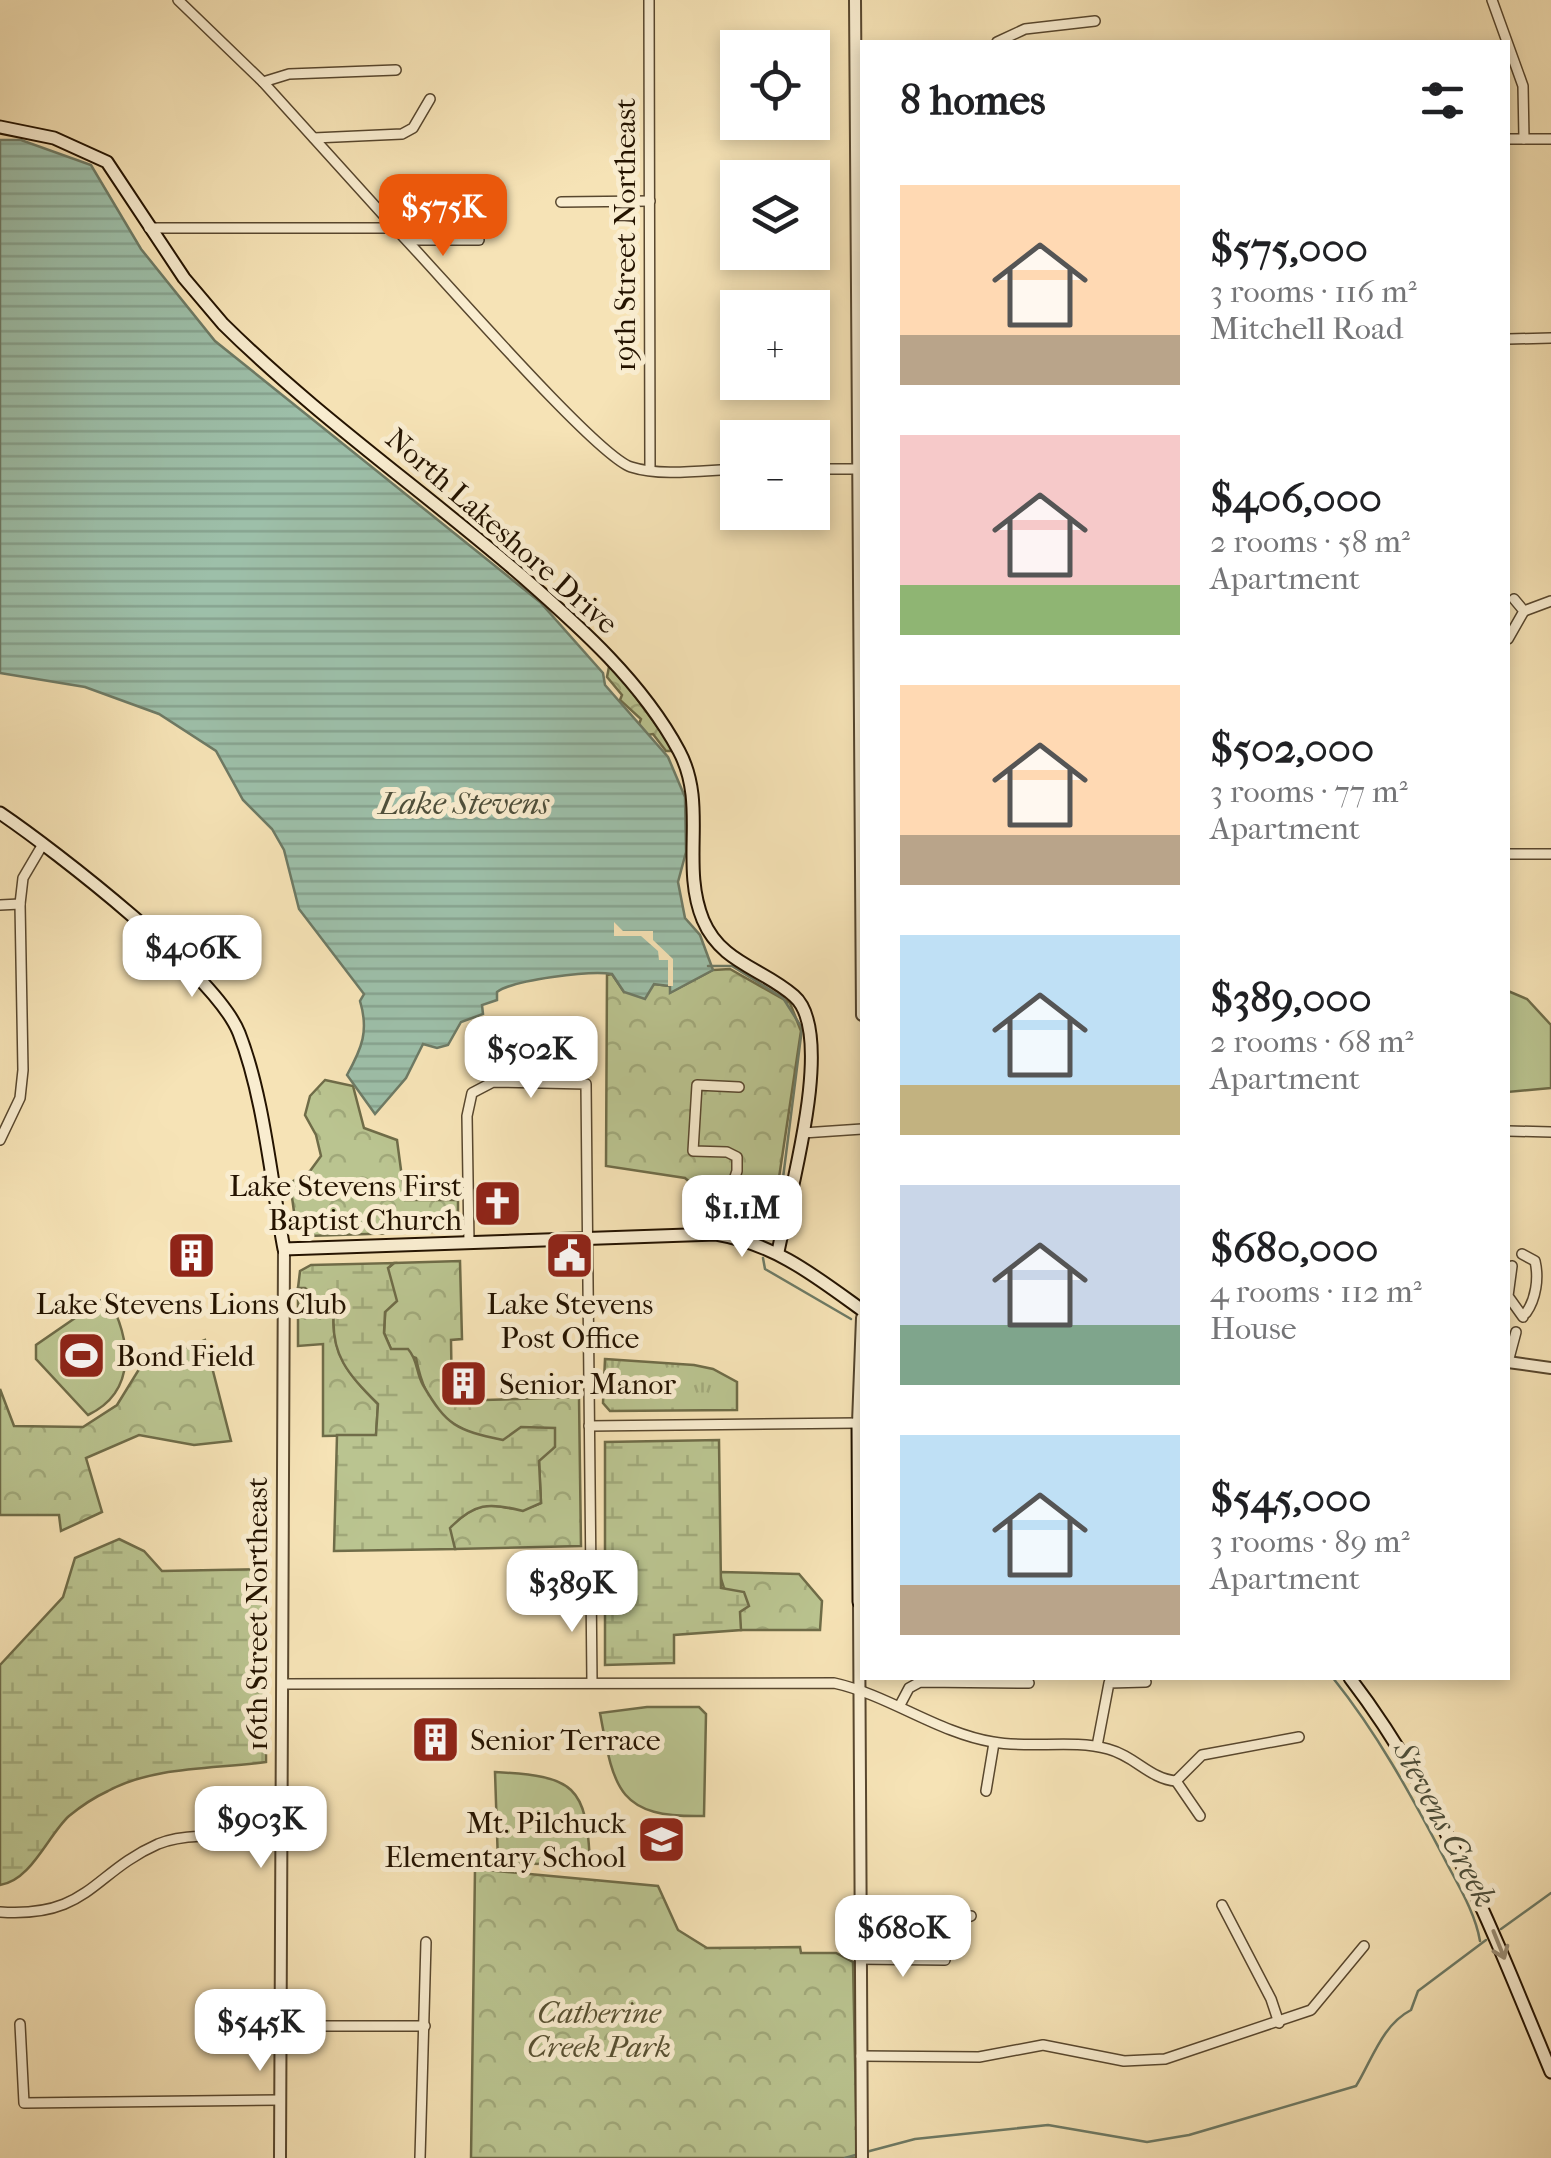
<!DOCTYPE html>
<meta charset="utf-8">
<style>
:root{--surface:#fff;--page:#f6f6f6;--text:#202124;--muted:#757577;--accent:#ea580c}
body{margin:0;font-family:"IM FELL French Canon",serif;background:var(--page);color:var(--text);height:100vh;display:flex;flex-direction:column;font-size:38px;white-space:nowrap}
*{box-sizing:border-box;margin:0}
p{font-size:32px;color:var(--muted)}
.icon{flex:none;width:55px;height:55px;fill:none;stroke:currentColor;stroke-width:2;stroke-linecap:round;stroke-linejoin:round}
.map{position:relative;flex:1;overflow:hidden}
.details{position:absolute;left:860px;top:40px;width:650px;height:1640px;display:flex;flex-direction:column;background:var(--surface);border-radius:0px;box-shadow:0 5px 15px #0003}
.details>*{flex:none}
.fabs{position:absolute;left:720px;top:30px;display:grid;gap:20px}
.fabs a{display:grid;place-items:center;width:110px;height:110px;border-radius:0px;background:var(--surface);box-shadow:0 5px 15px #0003;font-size:50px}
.price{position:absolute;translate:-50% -85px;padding:0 22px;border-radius:20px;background:#fff;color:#222;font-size:32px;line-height:65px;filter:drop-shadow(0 2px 5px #0008)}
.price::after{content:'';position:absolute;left:50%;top:60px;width:30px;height:22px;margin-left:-15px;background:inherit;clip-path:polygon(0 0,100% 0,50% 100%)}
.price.current{background:var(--accent);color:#fff}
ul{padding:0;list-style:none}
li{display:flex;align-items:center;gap:30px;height:250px;padding:0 40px}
li span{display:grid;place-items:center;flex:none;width:280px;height:200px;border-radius:0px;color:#555}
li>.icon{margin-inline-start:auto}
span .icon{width:120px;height:120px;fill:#fffc;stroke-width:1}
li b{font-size:42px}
h2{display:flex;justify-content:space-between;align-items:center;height:120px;padding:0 40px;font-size:42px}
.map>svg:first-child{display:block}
</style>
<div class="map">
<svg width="1551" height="2158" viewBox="0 0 1551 2158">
<defs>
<pattern id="grass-tufts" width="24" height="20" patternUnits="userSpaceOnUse" patternTransform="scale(2.5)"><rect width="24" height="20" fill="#bac490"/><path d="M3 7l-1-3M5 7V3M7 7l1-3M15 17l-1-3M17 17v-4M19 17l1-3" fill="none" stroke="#a0a87a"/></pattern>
<pattern id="forest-crowns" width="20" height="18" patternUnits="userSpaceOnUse" patternTransform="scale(2.5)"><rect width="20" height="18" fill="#bac490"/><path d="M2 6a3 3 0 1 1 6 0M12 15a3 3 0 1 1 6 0" fill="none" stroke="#a0a87a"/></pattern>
<pattern id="wetland-marsh" width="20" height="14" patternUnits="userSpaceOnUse" patternTransform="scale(2.5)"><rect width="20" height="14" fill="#bac490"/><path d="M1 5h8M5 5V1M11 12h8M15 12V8" fill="none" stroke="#a0a87a"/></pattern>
<pattern id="water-rules" width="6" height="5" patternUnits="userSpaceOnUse" patternTransform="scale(2.5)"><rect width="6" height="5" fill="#9dbfa9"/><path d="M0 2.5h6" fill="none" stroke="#87a390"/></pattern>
</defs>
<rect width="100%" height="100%" fill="#f6e3b6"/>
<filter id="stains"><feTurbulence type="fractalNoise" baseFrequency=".002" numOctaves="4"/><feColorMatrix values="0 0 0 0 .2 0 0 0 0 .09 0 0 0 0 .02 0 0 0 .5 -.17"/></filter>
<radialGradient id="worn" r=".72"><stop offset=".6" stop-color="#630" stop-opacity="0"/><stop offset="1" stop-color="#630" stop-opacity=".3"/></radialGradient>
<!-- grass -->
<polygon fill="url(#grass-tufts)" stroke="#6f6c48" stroke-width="2.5" points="605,1359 694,1365 713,1369 737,1382 737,1410 610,1411 603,1403"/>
<!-- forest -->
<g fill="url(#forest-crowns)" stroke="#6f6c48" stroke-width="2.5">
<polygon points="610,662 675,751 666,751 653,734 647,735 639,724 641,719 620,700 622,695 607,677"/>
<polygon points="730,969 790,1003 801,1031 774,1211 765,1234 738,1224 685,1178 606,1166 607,975 612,974 624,992 654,984 670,986 671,992 713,970"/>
<polygon points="325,1080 353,1086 364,1128 397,1140 405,1200 458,1200 458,1231 308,1236 296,1226 290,1183 310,1171 321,1156 316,1135 305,1115 310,1096"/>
<path d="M460,1261l2,78 -11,1 1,61 127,-4 2,149 -126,3 -6,-21c45,-44 51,-6 92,-25l-2,-42c-61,-35 -107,-19 -123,-103l-25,-9 -7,-16 4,-65 6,-5z"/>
<path d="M298,1288h7l29,23c-4,41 15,65 44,93l-2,31 -53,1v-92l-25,2z"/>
<polygon points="205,1340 231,1441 194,1445 139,1435 86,1458 102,1512 61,1531 59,1515 0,1515 0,1389 14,1426 83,1427 117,1405 141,1366"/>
<path d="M720,1572l79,2 23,27 -2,29h-79c-2,-24 -19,-35 -21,-58z"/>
<polygon points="475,1869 658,1886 678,1930 707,1948 800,1947 801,1953 836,1953 853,1962 857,2158 471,2158"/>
</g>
<!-- wetland -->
<g fill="url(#wetland-marsh)" stroke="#6f6c48" stroke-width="2.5">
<path d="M394,1263l-6,5 9,33 -12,11 -1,21 7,16h17c10,11 8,24 15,36 24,41 33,45 80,55l18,-13 34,1v19l-16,14 2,42 -18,8c-34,-9 -49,-8 -73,17l5,21 -121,2 3,-116h39l2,-31c-30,-30 -48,-49 -44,-93l-29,-23h-7l2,-17 11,-6z"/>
<polygon points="719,1440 721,1588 744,1592 749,1606 740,1612 741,1630 674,1635 674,1663 605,1665 605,1442"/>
<path d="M119,1539l25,12 18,20 104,-2v193c-51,7 -112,4 -158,29 -13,6 -28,16 -39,25 -21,19 -38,65 -69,69v-220l63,-68 12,-39z"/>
</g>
<!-- pitch -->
<g fill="#bac490" stroke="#6f6c48" stroke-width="2.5">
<polygon points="1508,991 1527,999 1551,1025 1551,1088 1508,1092"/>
<path d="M107,1296c24,42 31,95 -19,119l-52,-56v-14z"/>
<path d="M647,1707h52l7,7 -2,102c-86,2 -90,-26 -104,-103z"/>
<path d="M495,1772c79,4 92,13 95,93l-92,-2z"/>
</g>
<!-- water -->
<path fill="url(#water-rules)" stroke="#6d7a65" stroke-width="2.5" d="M0,140h21l70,25 50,84 74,92 325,261 63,71 2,12 63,72 17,40 1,55 -8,30 7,36 15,17 13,35 -43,23v-7l-16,-2 -9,15 -21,-7 -12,-18c-21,-4 -99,6 -115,18v8l-15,5 1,9 -22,8 -13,23 -11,3 -14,-4 -17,34 -31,36 -28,-39c15,-27 22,-44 13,-74l4,-7 -65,-85 -15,-59 -12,-21 -29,-29 -27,-49 -57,-37 -74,-27 -85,-14z"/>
<!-- pier -->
<polygon fill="#f6e3b6" points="614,922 623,931 653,931 653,940 673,959 673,986 668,986 668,960 659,960 658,951 641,936 614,936"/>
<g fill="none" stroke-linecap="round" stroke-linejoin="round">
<!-- stream -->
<g stroke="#6d7a65" stroke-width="2.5">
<polyline points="708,966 732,966 783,998 802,1028 783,1178 768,1210"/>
<polyline points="762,1235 763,1232"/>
<polyline points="763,1258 765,1269 851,1319"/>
<path d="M1333,1678c44,55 77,115 110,178 13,26 32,55 37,85"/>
<polyline points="1501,1929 1551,1893"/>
<path d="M866,2152l49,-13 133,-14 99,17 42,-7 167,-49c16,-26 26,-61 55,-76l7,-19 68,-51"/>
<polyline points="845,2158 859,2154"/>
</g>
<defs>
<g id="minor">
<polyline points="178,0 263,82 395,228"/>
<polyline points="649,0 650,470"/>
<polyline points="1492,0 1523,86 1524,139"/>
<polyline points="997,42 1025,29 1095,21"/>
<polyline points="263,82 289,74 396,70"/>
<polyline points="314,138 402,134 413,128 430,99"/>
<polyline points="1508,139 1551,139"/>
<polyline points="561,202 650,201"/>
<path d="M149,228h246c39,40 200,227 236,239 31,10 74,3 107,2"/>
<polyline points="408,240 479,240"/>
<polyline points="1508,339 1551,338"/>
<polyline points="812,469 857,469"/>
<polyline points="1524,611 1551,601"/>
<polyline points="1508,639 1524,611 1514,599"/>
<polyline points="1508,854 1551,854"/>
<polyline points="0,905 20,904"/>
<polyline points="1508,1131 1551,1132"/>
<polyline points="803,1133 862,1129"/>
<polyline points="0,1140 20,1098 23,1070 20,904 23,878 43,844"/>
<polyline points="716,1234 737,1171 737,1157 727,1152 693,1151 697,1085 739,1087"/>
<polyline points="469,1243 467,1116 472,1093 493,1082 586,1084 592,1682"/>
<path d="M1522,1254l13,7c4,17 1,38 -9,52"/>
<polyline points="1512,1266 1508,1296 1523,1317"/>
<polyline points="1508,1362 1516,1332"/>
<polyline points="589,1426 858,1423"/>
<path d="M283,1684l551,-1c55,12 104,50 159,59 37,7 79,-3 115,7 27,7 42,30 68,32l26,-26 97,-18"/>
<polyline points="900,1705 909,1688 920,1682 1029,1683"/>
<polyline points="1097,1746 1109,1683 1146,1682"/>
<polyline points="1176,1781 1200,1816"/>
<polyline points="986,1791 994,1743"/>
<polyline points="1222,1905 1271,1999 1279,2023"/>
<path d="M0,1912c89,6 92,-39 158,-68 35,-14 86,-5 123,-6"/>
<polyline points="860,1959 945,1960 947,1920 971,1916"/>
<polyline points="20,2024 24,2103 280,2100"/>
<polyline points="281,2026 425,2026"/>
<polyline points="861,2056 979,2057 1043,2045 1124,2061 1165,2059 1311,2010 1364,1946"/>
<polyline points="420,2158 426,1942"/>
</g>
<g id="tertiary">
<polyline points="855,0 862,1015"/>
<polyline points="1508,1362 1551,1368"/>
<polyline points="858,1423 862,1318"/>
<polyline points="859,1602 862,2158"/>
<polyline points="280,2158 284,1249"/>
</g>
<g id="secondary">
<path d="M0,127l54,11 53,24 77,116 39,46c93,92 202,168 300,253 58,51 119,105 156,174 29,54 1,113 24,169 18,43 59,48 91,76 43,37 -6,203 -16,256"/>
<path d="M0,813c56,38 216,162 239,220 25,64 32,148 45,216l432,-15c59,10 99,42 146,76"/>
<polyline points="858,1423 859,1602"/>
<path d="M1350,1678c91,119 144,256 201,394"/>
</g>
</defs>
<!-- minor casing -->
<use href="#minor" stroke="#58472e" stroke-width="12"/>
<!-- tertiary casing -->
<use href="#tertiary" stroke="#58472e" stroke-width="14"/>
<!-- secondary casing -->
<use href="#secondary" stroke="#241300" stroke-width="15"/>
<!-- minor -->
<use href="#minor" stroke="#f9edd0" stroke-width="9"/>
<!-- tertiary -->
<use href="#tertiary" stroke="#f9edd0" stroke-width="10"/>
<!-- secondary -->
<use href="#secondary" stroke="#f9edd0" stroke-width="11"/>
</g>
<!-- one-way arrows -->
<defs><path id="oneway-shaft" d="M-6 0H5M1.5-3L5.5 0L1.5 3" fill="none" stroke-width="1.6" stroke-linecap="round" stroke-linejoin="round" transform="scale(2.5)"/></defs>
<use stroke="#998b72" href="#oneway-shaft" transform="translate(1499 1945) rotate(68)"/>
<!-- icons -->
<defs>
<symbol id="church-square" viewBox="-11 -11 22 22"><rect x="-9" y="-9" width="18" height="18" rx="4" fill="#8f2418" stroke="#f9edd0"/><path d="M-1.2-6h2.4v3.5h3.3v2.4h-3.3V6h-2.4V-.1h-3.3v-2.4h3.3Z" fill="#fff"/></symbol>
<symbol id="building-square" viewBox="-11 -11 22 22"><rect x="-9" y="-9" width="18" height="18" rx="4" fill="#8f2418" stroke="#f9edd0"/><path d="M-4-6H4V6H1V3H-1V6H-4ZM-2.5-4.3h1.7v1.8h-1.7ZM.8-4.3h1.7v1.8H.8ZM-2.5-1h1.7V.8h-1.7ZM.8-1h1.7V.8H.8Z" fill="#fff"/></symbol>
<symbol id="civic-square" viewBox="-11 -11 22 22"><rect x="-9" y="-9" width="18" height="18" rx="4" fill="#8f2418" stroke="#f9edd0"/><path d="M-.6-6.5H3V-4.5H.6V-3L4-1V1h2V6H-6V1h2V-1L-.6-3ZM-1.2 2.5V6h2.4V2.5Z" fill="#fff"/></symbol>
<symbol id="stadium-square" viewBox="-11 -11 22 22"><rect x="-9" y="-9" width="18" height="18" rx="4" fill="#8f2418" stroke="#f9edd0"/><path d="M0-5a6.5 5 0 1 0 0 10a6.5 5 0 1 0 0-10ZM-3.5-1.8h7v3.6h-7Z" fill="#fff"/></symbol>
<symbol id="school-square" viewBox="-11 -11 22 22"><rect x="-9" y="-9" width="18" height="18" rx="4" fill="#8f2418" stroke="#f9edd0"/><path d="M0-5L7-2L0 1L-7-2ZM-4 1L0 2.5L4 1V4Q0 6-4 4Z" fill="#fff"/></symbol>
</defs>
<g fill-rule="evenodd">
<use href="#church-square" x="470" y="1176" width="55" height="55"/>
<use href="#building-square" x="164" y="1228" width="55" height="55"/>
<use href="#civic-square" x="542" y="1228" width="55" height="55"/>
<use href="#stadium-square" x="54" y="1328" width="55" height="55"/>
<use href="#building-square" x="436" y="1356" width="55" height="55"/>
<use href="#building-square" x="408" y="1712" width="55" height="55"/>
<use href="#school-square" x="634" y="1812" width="55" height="55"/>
</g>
<g text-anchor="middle" stroke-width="10" stroke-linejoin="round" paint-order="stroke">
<!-- street labels -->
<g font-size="30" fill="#241300" stroke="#f9edd0">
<text transform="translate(625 235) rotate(-90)" y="10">19th Street Northeast</text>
<text transform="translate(502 531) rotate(41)" y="10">North Lakeshore Drive</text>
<text transform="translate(257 1614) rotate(-90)" y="10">16th Street Northeast</text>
</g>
<!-- poi labels -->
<g font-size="30" fill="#241300" stroke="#f9edd0" text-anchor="start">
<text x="462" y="1196" text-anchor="end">Lake Stevens First<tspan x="462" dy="34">Baptist Church</tspan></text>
<text x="191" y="1314" text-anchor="middle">Lake Stevens Lions Club</text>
<text x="570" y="1314" text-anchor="middle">Lake Stevens<tspan x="570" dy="34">Post Office</tspan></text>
<text x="116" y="1366">Bond Field</text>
<text x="499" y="1394">Senior Manor</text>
<text x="470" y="1750">Senior Terrace</text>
<text x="626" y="1833" text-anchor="end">Mt. Pilchuck<tspan x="626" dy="34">Elementary School</tspan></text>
</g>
<!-- park labels -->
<g font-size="30" font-style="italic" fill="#585132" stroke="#f9edd0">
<text x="599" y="2023">Catherine<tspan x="599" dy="34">Creek Park</tspan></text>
</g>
<!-- water labels -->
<g font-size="32" font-style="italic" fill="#4e4f3b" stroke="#f9edd0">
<text x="464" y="814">Lake Stevens</text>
<text transform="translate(1445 1824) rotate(62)" y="11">Stevens Creek</text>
</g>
</g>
<rect width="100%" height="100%" filter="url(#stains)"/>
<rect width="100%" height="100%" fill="url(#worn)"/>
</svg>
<div class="fabs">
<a><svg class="icon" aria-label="locate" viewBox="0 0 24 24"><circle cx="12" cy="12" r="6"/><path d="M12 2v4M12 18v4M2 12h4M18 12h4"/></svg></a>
<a><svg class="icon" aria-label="layers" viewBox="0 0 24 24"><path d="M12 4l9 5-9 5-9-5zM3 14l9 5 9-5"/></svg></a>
<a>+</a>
<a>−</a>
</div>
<b class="price current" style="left:443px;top:259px">$575K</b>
<b class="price" style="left:192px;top:1000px">$406K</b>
<b class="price" style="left:531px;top:1101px">$502K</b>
<b class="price" style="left:742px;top:1260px">$1.1M</b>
<b class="price" style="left:572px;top:1635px">$389K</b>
<b class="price" style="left:261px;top:1871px">$903K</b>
<b class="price" style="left:903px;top:1980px">$680K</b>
<b class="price" style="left:260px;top:2074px">$545K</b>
<section class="details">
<h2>8 homes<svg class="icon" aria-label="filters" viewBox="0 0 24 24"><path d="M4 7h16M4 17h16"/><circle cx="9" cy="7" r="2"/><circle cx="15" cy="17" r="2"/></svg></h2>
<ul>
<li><span style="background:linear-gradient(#ffd9b3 75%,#b9a48a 0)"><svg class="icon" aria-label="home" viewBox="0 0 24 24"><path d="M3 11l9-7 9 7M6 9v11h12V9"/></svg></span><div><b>$575,000</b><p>3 rooms · 116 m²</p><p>Mitchell Road</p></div></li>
<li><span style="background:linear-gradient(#f6c9c9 75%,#8fb573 0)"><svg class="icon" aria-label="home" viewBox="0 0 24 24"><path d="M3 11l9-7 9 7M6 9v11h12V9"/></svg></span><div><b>$406,000</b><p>2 rooms · 58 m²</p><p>Apartment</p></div></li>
<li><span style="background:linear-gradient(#ffd9b3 75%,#b9a48a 0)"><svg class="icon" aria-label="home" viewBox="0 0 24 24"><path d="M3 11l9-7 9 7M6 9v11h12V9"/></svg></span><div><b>$502,000</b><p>3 rooms · 77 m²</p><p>Apartment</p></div></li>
<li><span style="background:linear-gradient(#bfe0f5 75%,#c2b280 0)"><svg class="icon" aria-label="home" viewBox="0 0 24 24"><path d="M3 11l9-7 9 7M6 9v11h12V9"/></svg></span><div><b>$389,000</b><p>2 rooms · 68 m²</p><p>Apartment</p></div></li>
<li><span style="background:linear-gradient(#c9d6e8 70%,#7fa58c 0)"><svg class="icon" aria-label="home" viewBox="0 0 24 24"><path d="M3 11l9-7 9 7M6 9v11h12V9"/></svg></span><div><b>$680,000</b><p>4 rooms · 112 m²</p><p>House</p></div></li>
<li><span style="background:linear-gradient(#bfe0f5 75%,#b9a48a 0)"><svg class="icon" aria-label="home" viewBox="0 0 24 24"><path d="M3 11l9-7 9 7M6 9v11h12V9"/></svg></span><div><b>$545,000</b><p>3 rooms · 89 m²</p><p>Apartment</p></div></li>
</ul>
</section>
</div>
